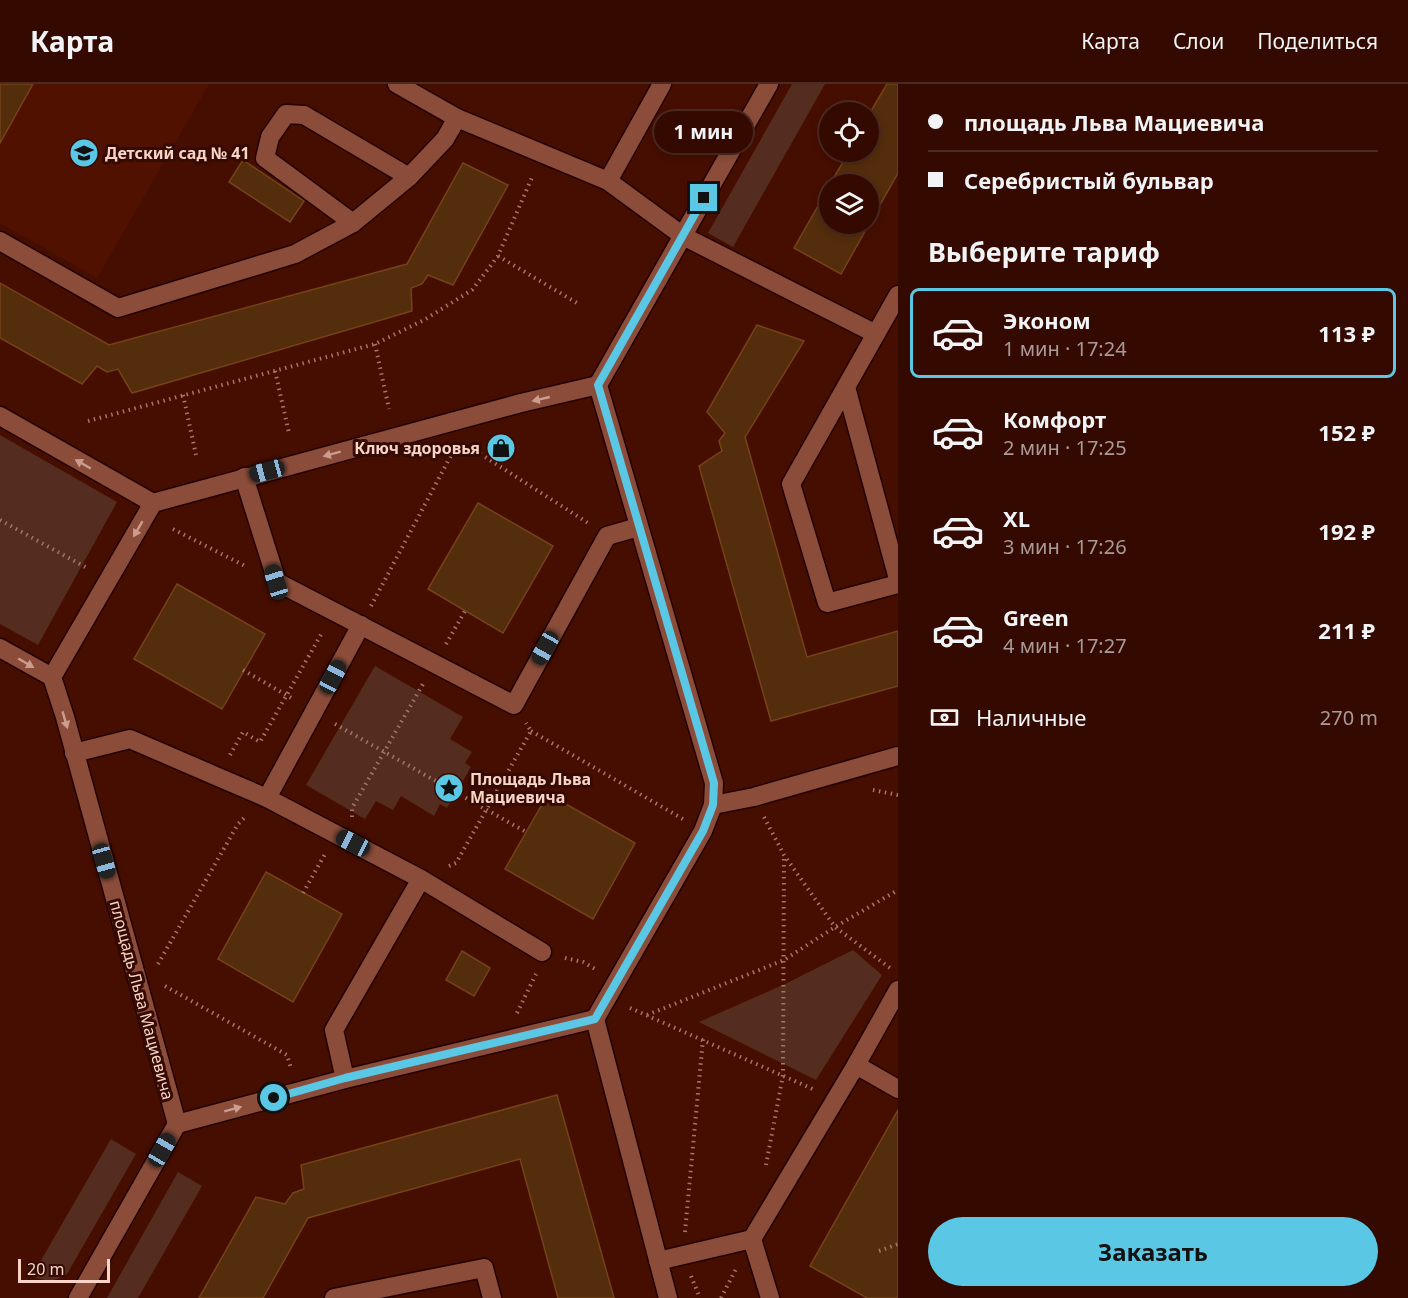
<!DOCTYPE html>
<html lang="ru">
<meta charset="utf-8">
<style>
:root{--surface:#340a00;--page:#3c130a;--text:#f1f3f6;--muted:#a99a99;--line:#4e2b22;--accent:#5ac8e5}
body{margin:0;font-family:"Noto Sans",sans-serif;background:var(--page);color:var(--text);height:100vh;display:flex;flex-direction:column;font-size:22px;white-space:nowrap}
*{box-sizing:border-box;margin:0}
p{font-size:20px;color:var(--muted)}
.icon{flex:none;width:33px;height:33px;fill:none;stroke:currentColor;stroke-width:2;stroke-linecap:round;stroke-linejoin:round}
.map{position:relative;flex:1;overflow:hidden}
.side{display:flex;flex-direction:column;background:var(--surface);width:510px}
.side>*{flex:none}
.guide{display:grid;align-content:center;height:132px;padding:0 30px;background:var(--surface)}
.tools{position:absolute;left:819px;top:18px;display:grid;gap:12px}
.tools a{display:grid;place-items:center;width:60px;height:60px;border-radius:50%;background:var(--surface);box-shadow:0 3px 9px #0003,0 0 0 2px var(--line);font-size:30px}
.scale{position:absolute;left:18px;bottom:15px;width:92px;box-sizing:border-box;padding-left:6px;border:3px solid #f8d3c7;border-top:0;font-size:16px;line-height:21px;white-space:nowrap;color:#f8d3c7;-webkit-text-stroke:4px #350a00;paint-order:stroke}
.end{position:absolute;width:27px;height:27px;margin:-14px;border:8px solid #5ac8e5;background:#111;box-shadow:0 0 0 3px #111}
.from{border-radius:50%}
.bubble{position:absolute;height:42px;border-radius:21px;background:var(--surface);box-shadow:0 3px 9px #0003,0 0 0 2px var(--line);font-size:20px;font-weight:700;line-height:42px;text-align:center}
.car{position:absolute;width:18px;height:36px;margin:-18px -9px;border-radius:8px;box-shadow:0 0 4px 2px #0007;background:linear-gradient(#222 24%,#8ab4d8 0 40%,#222 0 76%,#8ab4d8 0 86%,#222 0)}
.guide b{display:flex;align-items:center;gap:21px;height:57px;font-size:22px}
.guide b+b{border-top:2px solid var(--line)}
.guide i{width:15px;height:15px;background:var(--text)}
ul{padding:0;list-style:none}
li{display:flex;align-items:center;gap:18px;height:90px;margin:0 12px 9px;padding:0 18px;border:3px solid transparent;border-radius:9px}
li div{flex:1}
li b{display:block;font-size:22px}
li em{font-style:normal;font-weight:700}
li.on{border-color:var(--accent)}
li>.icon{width:54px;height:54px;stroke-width:1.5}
h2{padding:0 30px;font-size:27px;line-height:72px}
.pay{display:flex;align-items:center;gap:15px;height:66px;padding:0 30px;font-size:22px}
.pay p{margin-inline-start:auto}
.primary-button{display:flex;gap:12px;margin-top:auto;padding:12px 30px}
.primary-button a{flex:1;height:69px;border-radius:36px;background:var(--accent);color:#111;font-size:24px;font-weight:700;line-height:69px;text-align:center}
header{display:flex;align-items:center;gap:36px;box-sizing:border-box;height:84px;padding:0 30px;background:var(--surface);border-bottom:2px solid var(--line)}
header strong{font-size:28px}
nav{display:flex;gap:33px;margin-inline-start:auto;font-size:21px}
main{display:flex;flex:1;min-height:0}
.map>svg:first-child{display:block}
.built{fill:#511100}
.green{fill:#542c20}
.building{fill:#532d0c;stroke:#754317;stroke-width:1.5}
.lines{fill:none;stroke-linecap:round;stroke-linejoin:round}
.minor-casing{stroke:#240000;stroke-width:21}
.path{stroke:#a47669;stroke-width:4;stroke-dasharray:1.5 4.5;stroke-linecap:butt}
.minor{stroke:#8b4d3a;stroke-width:18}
.oneway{fill:#cc9d8f}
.route{stroke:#5ac8e5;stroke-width:8}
.labels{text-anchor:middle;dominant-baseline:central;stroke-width:6;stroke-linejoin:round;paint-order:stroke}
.poi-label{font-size:16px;font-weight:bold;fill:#f8d3c7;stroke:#350a00;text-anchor:start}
.street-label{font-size:16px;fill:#f8d3c7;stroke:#350a00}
</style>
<header>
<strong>Карта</strong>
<nav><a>Карта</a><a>Слои</a><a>Поделиться</a></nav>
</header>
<main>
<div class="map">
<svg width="898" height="1214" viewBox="0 0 898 1214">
<rect width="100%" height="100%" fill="#460e00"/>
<path class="built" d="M0 0H209L97 194 0 139Z"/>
<g class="green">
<path d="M792 0H825L733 163 708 149Z"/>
<path d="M0 351 117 418 38 561 0 540Z"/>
<path d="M375 582 463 633 450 655 472 668 465 679 471 683 447 724 440 720 434 732 401 712 393 726 376 717 365 735 306 701Z"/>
<path d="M853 866 882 891 816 996 699 938 785 900Z"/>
<path d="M111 1055 136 1070 67 1190C54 1198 46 1198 32 1192Z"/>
<path d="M178 1088 202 1102 138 1214H107Z"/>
</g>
<g class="building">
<path d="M0 0H33L0 59Z"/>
<path d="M887 0H898V89L841 190 794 164 830 101V140H868V100H830L849 68H868V32Z"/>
<path d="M243 76 304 117 290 138 229 98Z"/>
<path d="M463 79 508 101 453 201 428 191 422 200 411 204 412 227 132 309 118 285 107 288 97 282 82 300 0 254V199L109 261 407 180Z"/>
<path d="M757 241 804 257 745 353 807 573 898 547V602L771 637 699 382 722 367 719 357 725 349 707 328Z"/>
<path d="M478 419 553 462 503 549 428 505Z"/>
<path d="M177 500 265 550 222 625 134 575Z"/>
<path d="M548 710 635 759 593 835 505 785Z"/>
<path d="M266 788 342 830 293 918 218 875Z"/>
<path d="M462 867 490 884 474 912 446 896Z"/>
<path d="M557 1011 614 1214H558L520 1075 308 1134 263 1214H199L256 1113 285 1120 293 1109 304 1105 301 1081Z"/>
<path d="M898 1026V1214H867L810 1182Z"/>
</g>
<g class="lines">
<g class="minor-casing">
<g id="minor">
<path d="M397 0 457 34 608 97 683 152 876 250"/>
<path d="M608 97 662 0"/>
<path d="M353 139 265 74 270 53 286 30 304 31 409 93"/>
<path d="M0 157 118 224 295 170 353 139 409 93 445 55 457 34"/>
<path d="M898 211 791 400 827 519 898 500"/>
<path d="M598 301 769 0"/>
<path d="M846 303 898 495"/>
<path d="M0 332 153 419"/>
<path d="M244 393 277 498 514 621 607 452 638 443"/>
<path d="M0 564 52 593"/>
<path d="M74 669 130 655 218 693 267 714 421 795 542 868"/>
<path d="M267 714 361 541"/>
<path d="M713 721 754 713 898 672"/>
<path d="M595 935 668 1214"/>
<path d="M856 981 898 1005"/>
<path d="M345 995 334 946 421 795"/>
<path d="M177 1040 65 633 52 593 153 419 521 319 598 301"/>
<path d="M177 1040 345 995 595 935 703 747 713 721 714 699 598 301"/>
<path d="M658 1177 752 1155"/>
<path d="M78 1214 177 1040"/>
<path d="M334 1214 484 1184 492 1214"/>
<path d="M770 1214 752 1155 856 981 898 906"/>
</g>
</g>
<g class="path">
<path d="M498 172 577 219"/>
<path d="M375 260 389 325"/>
<path d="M275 287 289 349"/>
<path d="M183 311 196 371"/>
<path d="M88 337 375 260 424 236 472 206 498 172 533 91"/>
<path d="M465 360 588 439"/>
<path d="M0 436 87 484"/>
<path d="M173 445 247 483"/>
<path d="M371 522 456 362"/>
<path d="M446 560 465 527"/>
<path d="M243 586 295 616"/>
<path d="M335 640 526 748"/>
<path d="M531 647 683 735"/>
<path d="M230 671 243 648 260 658 323 547"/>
<path d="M873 706 898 711"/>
<path d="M352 733V724L423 600"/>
<path d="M764 733 784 771 835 843 890 884"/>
<path d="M449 782 456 779 531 647 526 639"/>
<path d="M303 809 325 770"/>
<path d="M565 874 583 878 597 886"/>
<path d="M158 880 238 740 246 732"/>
<path d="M165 902 287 971 291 984"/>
<path d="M630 924 815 1006"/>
<path d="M517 929 536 890"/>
<path d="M647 931 784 876 835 843 898 806"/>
<path d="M766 1081 783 991 784 771"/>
<path d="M685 1148 703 955"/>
<path d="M879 1167 898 1160"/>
<path d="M691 1192 700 1214"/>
<path d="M721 1214 736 1185"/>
</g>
<use href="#minor" class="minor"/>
</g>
<defs><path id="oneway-solid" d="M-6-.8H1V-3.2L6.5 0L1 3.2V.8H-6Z" transform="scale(1.5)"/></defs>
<g class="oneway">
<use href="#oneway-solid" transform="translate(541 315) rotate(167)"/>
<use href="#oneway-solid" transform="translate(332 370) rotate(165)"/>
<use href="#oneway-solid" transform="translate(83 380) rotate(-150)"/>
<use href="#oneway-solid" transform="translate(138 445) rotate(120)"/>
<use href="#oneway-solid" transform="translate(26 579) rotate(30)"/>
<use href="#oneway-solid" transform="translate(65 636) rotate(74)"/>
<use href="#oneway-solid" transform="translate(233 1025) rotate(-15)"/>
</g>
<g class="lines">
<path class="route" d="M274 1014 345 994 595 935 703 747 713 721 714 699 598 301 704 114"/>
</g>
<defs>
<g id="school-disc" transform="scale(1.5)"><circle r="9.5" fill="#5ac8e5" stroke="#350a00"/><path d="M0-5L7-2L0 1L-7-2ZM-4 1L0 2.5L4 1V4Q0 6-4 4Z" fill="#111"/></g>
<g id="shop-disc" transform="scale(1.5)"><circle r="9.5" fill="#5ac8e5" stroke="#350a00"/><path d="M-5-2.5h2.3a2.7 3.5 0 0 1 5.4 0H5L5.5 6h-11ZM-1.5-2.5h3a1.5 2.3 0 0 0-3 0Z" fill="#111"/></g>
<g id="sight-disc" transform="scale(1.5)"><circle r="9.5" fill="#5ac8e5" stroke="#350a00"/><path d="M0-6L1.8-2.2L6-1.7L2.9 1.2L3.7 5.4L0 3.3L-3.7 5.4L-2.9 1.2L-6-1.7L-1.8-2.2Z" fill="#111"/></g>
</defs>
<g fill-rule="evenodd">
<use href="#school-disc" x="84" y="69"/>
<use href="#shop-disc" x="501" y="364"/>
<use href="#sight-disc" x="449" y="704"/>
</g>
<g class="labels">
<g class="poi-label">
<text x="105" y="69">Детский сад № 41</text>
<text x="480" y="364" text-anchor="end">Ключ здоровья</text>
<text x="470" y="695">Площадь Льва<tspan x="470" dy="18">Мациевича</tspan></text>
</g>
<g class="street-label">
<text transform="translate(142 916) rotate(75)">площадь Льва Мациевича</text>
</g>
</g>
</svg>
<div class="tools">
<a><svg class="icon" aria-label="locate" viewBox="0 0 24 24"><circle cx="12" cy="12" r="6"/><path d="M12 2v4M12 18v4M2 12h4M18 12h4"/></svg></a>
<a><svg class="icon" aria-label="layers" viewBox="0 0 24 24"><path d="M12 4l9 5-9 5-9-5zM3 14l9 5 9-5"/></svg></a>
</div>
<div class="scale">20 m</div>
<i class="end from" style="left:274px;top:1014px"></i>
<i class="end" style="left:704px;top:114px"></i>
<div class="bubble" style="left:654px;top:27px;width:99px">1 мин</div>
<i class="car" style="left:267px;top:387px;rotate:255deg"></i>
<i class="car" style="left:276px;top:498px;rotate:343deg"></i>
<i class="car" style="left:545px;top:564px;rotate:209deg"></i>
<i class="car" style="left:333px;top:593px;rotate:28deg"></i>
<i class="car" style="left:353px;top:759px;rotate:297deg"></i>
<i class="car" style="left:104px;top:777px;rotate:164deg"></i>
<i class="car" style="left:162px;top:1066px;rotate:30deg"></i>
</div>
<section class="side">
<div class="guide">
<b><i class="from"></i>площадь Льва Мациевича</b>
<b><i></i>Серебристый бульвар</b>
</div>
<h2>Выберите тариф</h2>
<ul>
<li class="on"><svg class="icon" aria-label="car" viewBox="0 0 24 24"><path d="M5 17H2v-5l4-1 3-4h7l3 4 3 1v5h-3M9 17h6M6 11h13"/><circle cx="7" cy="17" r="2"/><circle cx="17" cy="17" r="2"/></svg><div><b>Эконом</b><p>1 мин · 17:24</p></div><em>113 ₽</em></li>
<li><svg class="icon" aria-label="car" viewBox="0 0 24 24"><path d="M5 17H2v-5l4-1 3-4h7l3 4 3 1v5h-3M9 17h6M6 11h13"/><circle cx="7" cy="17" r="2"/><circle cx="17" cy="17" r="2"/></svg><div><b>Комфорт</b><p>2 мин · 17:25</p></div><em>152 ₽</em></li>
<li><svg class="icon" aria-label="car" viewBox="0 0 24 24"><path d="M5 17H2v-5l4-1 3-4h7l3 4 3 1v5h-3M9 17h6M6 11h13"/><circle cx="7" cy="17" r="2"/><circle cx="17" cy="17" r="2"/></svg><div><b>XL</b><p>3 мин · 17:26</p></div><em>192 ₽</em></li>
<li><svg class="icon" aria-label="car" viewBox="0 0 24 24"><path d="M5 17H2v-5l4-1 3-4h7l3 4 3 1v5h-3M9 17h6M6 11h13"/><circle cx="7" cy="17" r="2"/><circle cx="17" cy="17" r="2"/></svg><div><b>Green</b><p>4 мин · 17:27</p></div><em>211 ₽</em></li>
</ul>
<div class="pay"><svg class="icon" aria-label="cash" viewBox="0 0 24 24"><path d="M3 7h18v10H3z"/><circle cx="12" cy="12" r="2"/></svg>Наличные<p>270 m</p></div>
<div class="primary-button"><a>Заказать</a></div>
</section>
</main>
